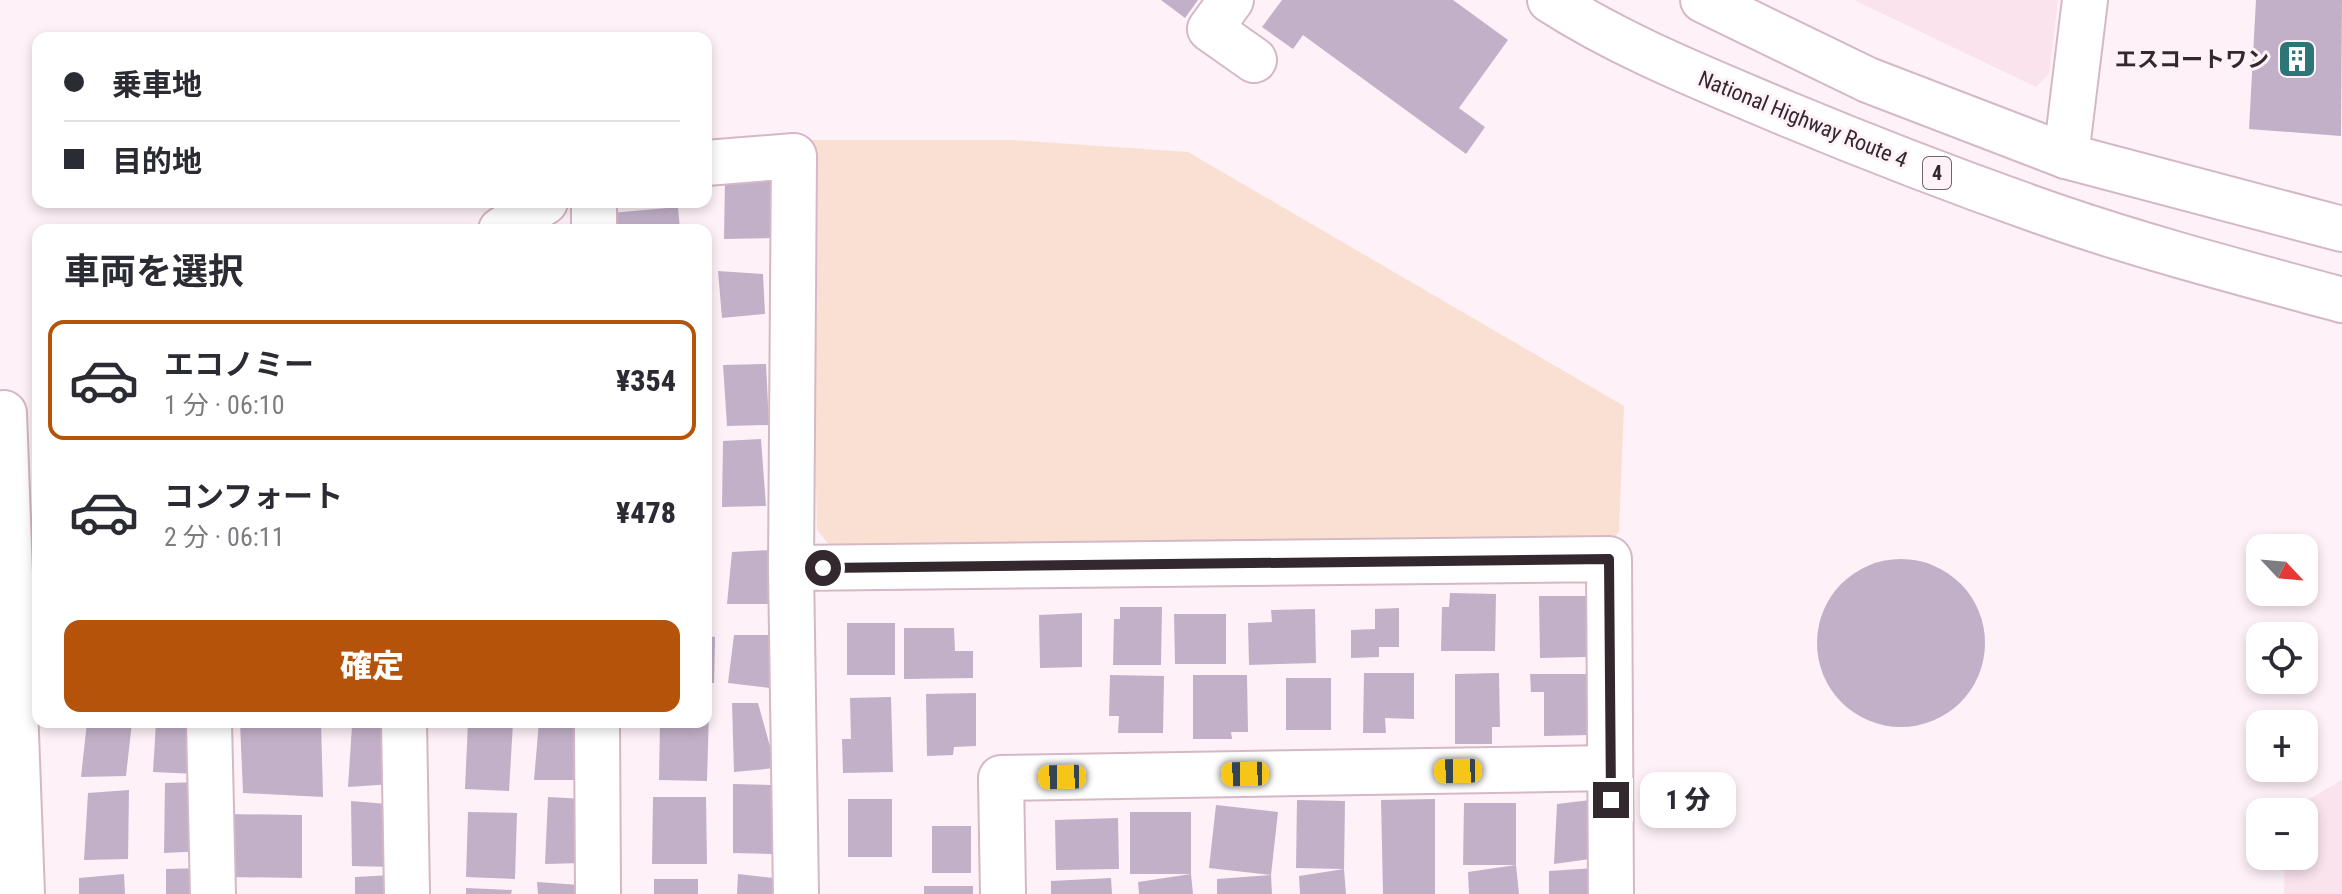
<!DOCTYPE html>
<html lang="ja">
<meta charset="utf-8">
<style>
:root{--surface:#fff;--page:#f7f7f7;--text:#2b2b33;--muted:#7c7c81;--line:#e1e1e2;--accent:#b45309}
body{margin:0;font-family:"Roboto Condensed","Noto Sans JP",sans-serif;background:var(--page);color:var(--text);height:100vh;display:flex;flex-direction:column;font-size:30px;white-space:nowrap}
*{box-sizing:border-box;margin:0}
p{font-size:26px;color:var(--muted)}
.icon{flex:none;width:44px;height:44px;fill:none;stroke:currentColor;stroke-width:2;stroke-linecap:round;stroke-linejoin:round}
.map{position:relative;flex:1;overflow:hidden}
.drawer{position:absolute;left:32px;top:224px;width:680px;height:504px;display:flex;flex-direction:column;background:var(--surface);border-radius:16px;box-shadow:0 4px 12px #0003}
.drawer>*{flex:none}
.guide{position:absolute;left:32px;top:32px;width:680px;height:176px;border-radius:16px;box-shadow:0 4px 12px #0003;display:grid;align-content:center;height:176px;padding:0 32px;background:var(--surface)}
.needle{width:52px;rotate:116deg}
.tools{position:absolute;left:2246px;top:534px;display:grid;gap:16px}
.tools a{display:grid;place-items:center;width:72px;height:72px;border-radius:16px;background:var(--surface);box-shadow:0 4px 12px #0003;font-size:40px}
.end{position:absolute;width:36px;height:36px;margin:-18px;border:10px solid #33282d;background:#fff;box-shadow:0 0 0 4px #fff}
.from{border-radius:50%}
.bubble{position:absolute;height:56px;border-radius:16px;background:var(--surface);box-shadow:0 4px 12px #0003;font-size:26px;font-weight:800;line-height:56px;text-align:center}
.car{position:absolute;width:24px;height:48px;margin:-24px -12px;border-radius:10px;box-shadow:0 0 6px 2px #0007;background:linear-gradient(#f5c518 24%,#345 0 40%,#f5c518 0 76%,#345 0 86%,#f5c518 0)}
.guide b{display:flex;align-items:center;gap:28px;height:76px;font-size:30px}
.guide b+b{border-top:2px solid var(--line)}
.guide i{width:20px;height:20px;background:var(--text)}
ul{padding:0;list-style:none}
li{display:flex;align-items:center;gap:24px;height:120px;margin:0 16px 12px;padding:0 16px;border:4px solid transparent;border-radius:16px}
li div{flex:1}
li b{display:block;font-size:30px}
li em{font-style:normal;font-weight:800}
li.selected{border-color:var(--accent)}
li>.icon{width:72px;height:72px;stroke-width:1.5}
h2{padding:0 32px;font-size:36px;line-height:96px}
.cta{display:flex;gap:16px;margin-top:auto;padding:16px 32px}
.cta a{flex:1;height:92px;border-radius:16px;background:var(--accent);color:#fff;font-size:32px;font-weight:800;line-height:92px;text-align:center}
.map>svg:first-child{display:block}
.built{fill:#fae3ed}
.green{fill:#fae0d3}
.building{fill:#c2b0c8}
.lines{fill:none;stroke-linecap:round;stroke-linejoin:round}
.minor-casing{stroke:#d5b8c5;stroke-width:48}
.highway-casing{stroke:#d5b8c5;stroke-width:48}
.minor{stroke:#fff;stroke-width:44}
.highway{stroke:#fff;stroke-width:44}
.route{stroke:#33282d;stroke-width:10}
.labels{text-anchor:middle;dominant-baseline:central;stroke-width:6;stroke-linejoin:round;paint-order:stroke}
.shield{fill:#fef1f7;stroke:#70646a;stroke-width:2}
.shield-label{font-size:20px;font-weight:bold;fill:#33282d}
.poi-label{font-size:22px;font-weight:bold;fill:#33282d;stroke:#fef1f7;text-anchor:end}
.street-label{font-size:22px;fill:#33282d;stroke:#fef1f7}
</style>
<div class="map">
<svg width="2342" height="894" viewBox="0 0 2342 894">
<rect width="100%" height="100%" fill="#fef1f7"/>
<g class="built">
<path d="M1854 0H2058L2049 74 2036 87Z"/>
<path d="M2342 780V894H2284L2285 856H2304V812H2287Z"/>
</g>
<path class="green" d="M809 140H1011L1188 152 1624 406 1619 531 1610 546 836 553 817 530Z"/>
<g class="building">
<path d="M1161 0H1198L1185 18Z"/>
<path d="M1282 0H1453L1508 40 1459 108 1485 127 1466 154 1303 35 1293 49 1262 27Z"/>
<path d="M2256 0H2342L2341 136 2249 129Z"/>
<path d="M725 180 775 181 773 238 724 239Z"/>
<path d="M678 207 680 230H612L611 213Z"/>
<path d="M718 271 763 274 765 314 722 318Z"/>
<path d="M766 364 769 425 727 426 723 365Z"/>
<path d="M761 439 766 506 722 507 723 441Z"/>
<path d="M706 534H710L712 591H706Z"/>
<path d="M771 550V604H727L732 552Z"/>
<circle cx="1901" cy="643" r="84"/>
<path d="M1450 593 1496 594 1495 651H1441L1442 607H1449Z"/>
<path d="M1539 596H1586V657L1540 658Z"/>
<path d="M1120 607H1162L1161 665H1113L1114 619H1120Z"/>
<path d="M1399 608V647H1379V657L1351 658V630L1375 629V609Z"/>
<path d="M1315 609 1316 663 1249 665 1248 623 1272 622 1271 610Z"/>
<path d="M1082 613V667L1040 668 1039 615Z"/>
<path d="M1174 614H1226V664H1175Z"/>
<rect x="847" y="623" width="48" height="52"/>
<path d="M904 628H954L955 651H973V678L904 679Z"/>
<path d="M734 635H770V688L728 683Z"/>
<path d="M706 636 715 637 714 683H706Z"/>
<path d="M1364 673H1414V719L1385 718 1386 733H1363Z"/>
<path d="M1499 673 1500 727H1492V744H1455V674Z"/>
<path d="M1530 674H1589L1590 735 1544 736V692H1531Z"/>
<path d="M1110 675 1164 676 1163 733H1118L1119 716H1109Z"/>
<path d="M1193 675H1247L1248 732H1231L1232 739H1193Z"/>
<rect x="1286" y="678" width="45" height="52"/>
<path d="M976 693V746L954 747 953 755 927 756 926 694Z"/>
<path d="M891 697 893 772 843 773 842 739H851L850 698Z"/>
<path d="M732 703H758L776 768 734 772Z"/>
<path d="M706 710H709L707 781 659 780 660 722H706Z"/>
<path d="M87 722H132L126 776 81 777Z"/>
<path d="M156 722H196L197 774 153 772Z"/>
<path d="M240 722H321L323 797 243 793Z"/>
<path d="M468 722 513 723 509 791 465 789Z"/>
<path d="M539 722H581L578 780H534Z"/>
<path d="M352 726 395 728 392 784 348 787Z"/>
<path d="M202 782 205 851 164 853 165 783Z"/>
<path d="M733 784 774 785 772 854 733 853Z"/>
<path d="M129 790 128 859 84 860 88 793Z"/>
<path d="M548 797 585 799 582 863 545 864Z"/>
<path d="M653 797H706L707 864H652Z"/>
<rect x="848" y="799" width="44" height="58"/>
<path d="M1435 799V894H1383L1381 800Z"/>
<path d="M1599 799 1597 858 1554 864 1557 804Z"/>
<path d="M1297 800 1345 801 1344 869 1346 894H1300L1299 876 1344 869 1296 868Z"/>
<path d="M351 801 399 805 394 867 352 866Z"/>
<path d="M1464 803H1516V865H1463Z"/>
<path d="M1216 805 1278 812 1271 875 1209 868Z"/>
<path d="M468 812 517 813 515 879 466 877Z"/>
<rect x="1130" y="812" width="61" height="62"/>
<path d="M227 814 302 815V878L227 877Z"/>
<path d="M1118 818 1119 869 1056 870 1055 820Z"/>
<rect x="932" y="826" width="39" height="47"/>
<path d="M1516 865 1519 894H1469L1468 872Z"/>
<path d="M202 868V894H166V869Z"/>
<path d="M1595 868V894H1549V871Z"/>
<path d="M124 874 125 894H79V878Z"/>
<path d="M738 874 774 878V894H737Z"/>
<path d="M1191 874 1193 894H1139L1138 882Z"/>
<path d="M392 875 395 894H355V877Z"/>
<path d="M1271 875 1272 894H1217V879Z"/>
<path d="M1111 878 1112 894H1051V881Z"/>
<rect x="654" y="879" width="44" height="15"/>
<path d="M537 882 580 885 579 894H538Z"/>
<rect x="924" y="886" width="49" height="8"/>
<path d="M466 888 512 890 511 894H466Z"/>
</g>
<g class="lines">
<g class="minor-casing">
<g id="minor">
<path d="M1231 0 1210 29 1254 60"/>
<path d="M2066 156 2085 0"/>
<path d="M706 163 794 156 791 568 796 894"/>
<path d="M594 202V230"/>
<path d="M501 230 545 202"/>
<path d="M0 414 4 413 22 894"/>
<path d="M791 568 1609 559 1611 894"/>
<path d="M209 722 213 894"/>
<path d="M404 722 407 894"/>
<path d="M597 722 598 894"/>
<path d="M1003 894 1001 778 1610 768"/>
</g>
</g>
<g class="highway-casing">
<g id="highway">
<path d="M1550 0C1623 47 1705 79 1785 113 1874 150 1965 185 2057 217 2150 249 2247 274 2342 300"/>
<path d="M1703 0 1868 80 2066 156 2342 229"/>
</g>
</g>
<use href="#minor" class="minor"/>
<use href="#highway" class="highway"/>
</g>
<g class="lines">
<path class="route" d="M823 568 1609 559 1611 800"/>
</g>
<defs>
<g id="building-square" transform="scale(2)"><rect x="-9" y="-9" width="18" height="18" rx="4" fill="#2c7678" stroke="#fef1f7"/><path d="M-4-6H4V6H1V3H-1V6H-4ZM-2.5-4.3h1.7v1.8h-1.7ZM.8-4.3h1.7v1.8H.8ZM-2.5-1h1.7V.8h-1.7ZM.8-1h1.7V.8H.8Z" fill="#fff"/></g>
</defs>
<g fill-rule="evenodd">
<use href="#building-square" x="2297" y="59"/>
</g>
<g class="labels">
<rect class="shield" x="1923" y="157" width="28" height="32" rx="6"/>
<g class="shield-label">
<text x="1937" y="173">4</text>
</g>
<g class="poi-label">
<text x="2269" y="59">エスコートワン</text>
</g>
<g class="street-label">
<text transform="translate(1803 119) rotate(22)">National Highway Route 4</text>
</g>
</g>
</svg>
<div class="tools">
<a><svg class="needle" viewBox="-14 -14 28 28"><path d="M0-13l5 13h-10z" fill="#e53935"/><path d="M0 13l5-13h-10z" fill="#7c7c81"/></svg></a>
<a><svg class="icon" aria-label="locate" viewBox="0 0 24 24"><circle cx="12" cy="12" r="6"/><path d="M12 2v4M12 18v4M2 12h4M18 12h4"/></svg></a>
<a>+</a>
<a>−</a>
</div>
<i class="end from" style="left:823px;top:568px"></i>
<i class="end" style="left:1611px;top:800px"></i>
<div class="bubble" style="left:1640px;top:772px;width:96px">1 分</div>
<i class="car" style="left:1458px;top:771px;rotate:269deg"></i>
<i class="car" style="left:1245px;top:774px;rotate:269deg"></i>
<i class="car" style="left:1062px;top:777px;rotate:269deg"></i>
<div class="guide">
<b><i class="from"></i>乗車地</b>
<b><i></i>目的地</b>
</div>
<section class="drawer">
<h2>車両を選択</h2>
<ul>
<li class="selected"><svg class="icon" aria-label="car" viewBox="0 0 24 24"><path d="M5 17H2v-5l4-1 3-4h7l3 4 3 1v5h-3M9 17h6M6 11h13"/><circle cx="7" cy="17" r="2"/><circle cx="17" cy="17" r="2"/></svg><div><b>エコノミー</b><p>1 分 · 06:10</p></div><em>¥354</em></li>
<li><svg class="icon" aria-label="car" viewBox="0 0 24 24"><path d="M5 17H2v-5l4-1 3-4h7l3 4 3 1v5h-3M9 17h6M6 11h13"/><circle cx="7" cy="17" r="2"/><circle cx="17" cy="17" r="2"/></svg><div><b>コンフォート</b><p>2 分 · 06:11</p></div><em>¥478</em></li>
</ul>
<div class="cta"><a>確定</a></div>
</section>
</div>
